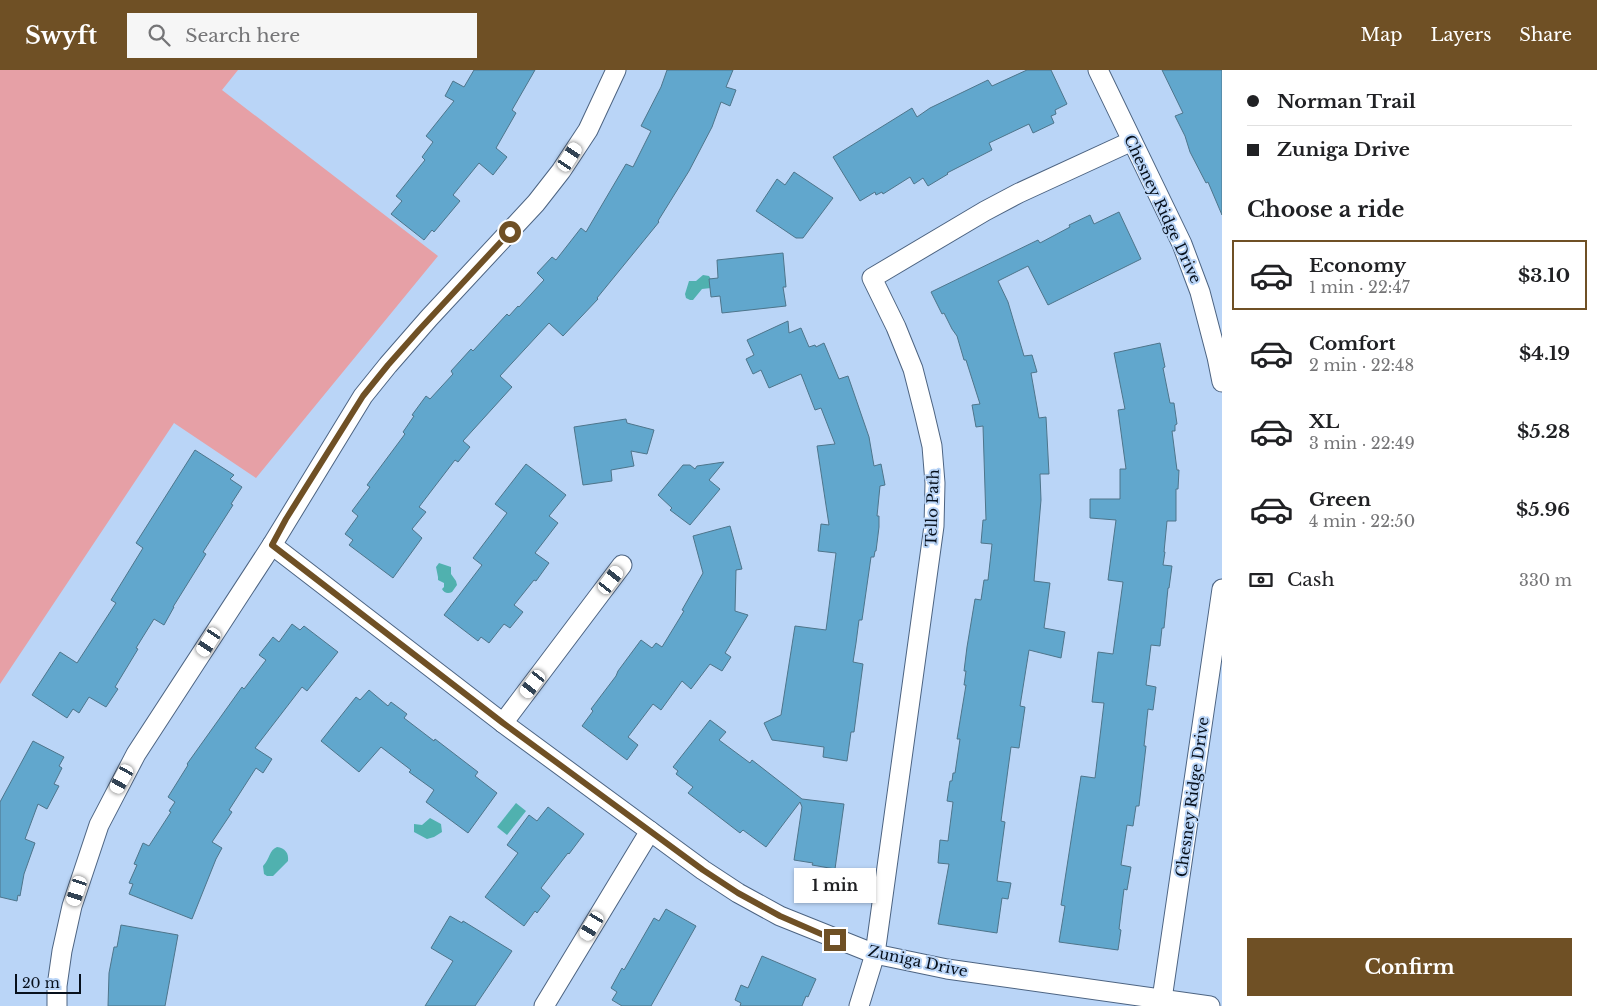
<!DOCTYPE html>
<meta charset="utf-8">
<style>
:root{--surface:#fff;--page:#f6f6f6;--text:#202124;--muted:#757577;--line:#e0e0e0;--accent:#6f5025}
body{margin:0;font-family:"Libre Baskerville",serif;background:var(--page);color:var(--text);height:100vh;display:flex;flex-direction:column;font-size:19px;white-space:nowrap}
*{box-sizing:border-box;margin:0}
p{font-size:16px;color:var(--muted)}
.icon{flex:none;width:28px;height:28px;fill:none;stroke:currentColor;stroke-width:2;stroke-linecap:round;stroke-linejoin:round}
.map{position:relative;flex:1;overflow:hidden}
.drawer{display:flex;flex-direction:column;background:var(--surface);width:375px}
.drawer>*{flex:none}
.top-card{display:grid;align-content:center;height:110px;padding:0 25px;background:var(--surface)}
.scale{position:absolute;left:15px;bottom:12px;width:66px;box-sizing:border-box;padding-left:5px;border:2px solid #07101c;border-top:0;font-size:14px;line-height:18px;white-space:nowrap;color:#07101c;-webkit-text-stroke:4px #bad5f7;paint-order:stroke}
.end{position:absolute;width:22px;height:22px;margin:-11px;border:6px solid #6f5025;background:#fff;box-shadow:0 0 0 2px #fff}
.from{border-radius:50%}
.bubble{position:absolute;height:35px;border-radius:0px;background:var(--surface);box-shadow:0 1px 4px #0004;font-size:16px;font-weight:700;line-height:35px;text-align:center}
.car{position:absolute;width:15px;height:30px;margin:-15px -8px;border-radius:6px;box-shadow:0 0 4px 1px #0007;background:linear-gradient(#fff 24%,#345 0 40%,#fff 0 76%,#345 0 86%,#fff 0)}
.top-card b{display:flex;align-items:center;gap:18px;height:48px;font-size:19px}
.top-card b+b{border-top:1px solid var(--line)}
.top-card i{width:12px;height:12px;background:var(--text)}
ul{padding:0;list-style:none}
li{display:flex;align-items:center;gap:15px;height:70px;margin:0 10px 8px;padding:0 15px;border:2px solid transparent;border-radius:0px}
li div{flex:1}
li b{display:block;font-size:19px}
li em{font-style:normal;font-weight:700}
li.on{border-color:var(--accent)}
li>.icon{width:45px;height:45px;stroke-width:1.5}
h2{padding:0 25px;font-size:22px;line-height:60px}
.pay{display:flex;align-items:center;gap:12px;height:55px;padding:0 25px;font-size:19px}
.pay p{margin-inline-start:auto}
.button{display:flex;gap:10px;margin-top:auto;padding:10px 25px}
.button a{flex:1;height:58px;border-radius:0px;background:var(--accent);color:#fff;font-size:20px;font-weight:700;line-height:58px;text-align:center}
header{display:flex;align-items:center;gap:30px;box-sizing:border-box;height:70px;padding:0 25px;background:var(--accent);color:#fff}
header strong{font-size:24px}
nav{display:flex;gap:28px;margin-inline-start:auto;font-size:18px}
.search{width:350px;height:45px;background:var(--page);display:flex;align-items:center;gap:12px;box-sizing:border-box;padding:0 18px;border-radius:0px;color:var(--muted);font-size:19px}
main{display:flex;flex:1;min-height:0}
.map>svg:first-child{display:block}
.green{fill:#e6a0a6}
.water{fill:#50b1af}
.building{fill:#61a7cd;stroke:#4e758b}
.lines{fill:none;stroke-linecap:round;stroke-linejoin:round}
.minor-casing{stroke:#4d6482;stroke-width:21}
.minor{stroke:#fff;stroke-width:19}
.route{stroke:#6f5025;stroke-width:6}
.labels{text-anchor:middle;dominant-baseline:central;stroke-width:4;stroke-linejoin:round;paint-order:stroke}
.street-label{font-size:15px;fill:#07101c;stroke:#bad5f7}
</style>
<header>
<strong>Swyft</strong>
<div class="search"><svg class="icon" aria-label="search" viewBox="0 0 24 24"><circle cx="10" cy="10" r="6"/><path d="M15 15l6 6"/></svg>Search here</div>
<nav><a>Map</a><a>Layers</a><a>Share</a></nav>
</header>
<main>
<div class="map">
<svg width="1222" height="936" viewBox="0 0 1222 936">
<rect width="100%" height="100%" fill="#bad5f7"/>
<path class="green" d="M0 0H238L222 20 438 186 256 408 174 353 0 614Z"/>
<g class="water">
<path d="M703 205 709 206 712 211 711 218 702 219 693 230H690L686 228 685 224 689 211H696Z"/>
<path d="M439 493 451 497V504L456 511 457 515 452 522C448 524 444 523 442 519L444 517V513L438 510V507L436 497Z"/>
<path d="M516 733 526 741 507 765 497 757Z"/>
<path d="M430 748 441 754 442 762 434 767 427 769 414 762V754L422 755Z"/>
<path d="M277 777C285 778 289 783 288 791L273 806H267L264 804 263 796C270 789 269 780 277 777Z"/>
</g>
<g class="building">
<path d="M474 0H535L512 40 516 43 496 78 507 87 493 105 479 93 453 125 460 131 434 162 432 160 424 170 391 144 402 131 396 126 425 90 422 87 433 72 426 66 454 31 445 26 453 11 464 17Z"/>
<path d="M667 0H733L726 17 736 20 730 36 721 32 712 57 689 101 658 151 659 152 597 228 598 229 563 266 549 253 500 306 512 317 463 371 470 377 458 392 455 390 419 437 426 442 412 459 422 468 393 508 349 475 353 470 345 464 358 446 352 441 370 417 367 415 405 364 403 362 414 346 412 345 426 326 430 329 453 304 451 301 471 279 473 281 507 244 509 246 518 236 519 237 544 210 537 203 552 187 556 190 581 158 586 162 626 94 633 97 651 61 641 56 661 17Z"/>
<path d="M1027 0H1051L1067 34 1055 40 1056 44 1051 46 1054 53 1033 63 1029 54 989 73 992 80 947 103 948 104 928 116 923 108 914 114 910 107 883 124 882 122 876 125 875 122 860 131 833 87 912 38 917 47 930 38 988 10 992 16Z"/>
<path d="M1162 0H1222V145L1208 112 1206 113 1190 82 1185 66 1175 46 1183 43Z"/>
<path d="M794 102 833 128 803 168H796L756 141 777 109 785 115Z"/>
<path d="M1119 142 1141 189 1048 235 1028 196 998 211 1008 232 1024 286 1032 285 1037 302 1031 303 1039 348 1046 347 1049 404H1040L1041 430 1034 511 1050 513 1044 558 1065 562 1061 588 1029 580 1020 636 1025 637 1019 678 1011 677 1001 751 1005 752 997 811 1011 813 1008 829 1002 828 997 863 938 854 949 794 938 793 940 770 948 771 953 732 947 731 950 711H952L953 703H955L960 669H957L966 615H964L966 601H964L967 577 975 529 981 530 984 510H988L992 474 981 473 983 450H986L983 356 976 357 972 335 980 334 966 290H964L957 266 952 259 944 243 942 244 931 222 1038 170 1040 173 1070 157 1069 155 1090 145 1094 154Z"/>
<path d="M783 183 786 217H783L786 236 722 243 720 226 711 227 709 209 718 208 717 190Z"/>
<path d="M788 251 789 263 801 258 809 277 815 275 816 277 824 273 839 309 848 306 869 367 874 396 881 394 885 415 880 416 877 446H879V457L876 481H875L874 487H871L862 550H859L856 573 853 592 863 594 854 662H851L847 691 823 687 824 677 772 670 764 653 781 645 795 556 826 560 836 483 818 481 821 454 829 455 817 376 835 374 821 338 815 340 801 304 769 318 761 300 753 304 746 289 754 285 747 270Z"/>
<path d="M1160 273 1165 297 1163 298 1170 333H1174L1177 354 1175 355V361H1172L1177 400H1179L1178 419H1176V451H1167L1164 482H1165L1163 495 1172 496 1169 518H1168L1164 558H1162L1160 576 1151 575 1146 615 1156 617 1153 640 1148 639 1144 676H1146L1139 736H1136L1133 756 1127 755 1121 795 1131 797 1127 820 1124 819 1119 859 1121 860 1118 880 1059 872 1065 836 1061 835 1081 706 1095 708 1104 633 1092 632 1098 582 1113 584 1123 512 1108 510 1116 450 1090 448V429H1120V399H1126L1118 340 1125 339 1114 283Z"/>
<path d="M626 349 627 353 654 360 647 384 631 381 634 396 611 400 612 411 583 415 574 357Z"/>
<path d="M195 380 234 405 230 409 242 417 231 434 233 435 203 482 206 484 173 537H174L164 555 154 549 136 578 138 579 115 617 118 619 106 637 89 627 79 643 73 639 67 648 32 625 60 582 77 593 116 533 111 530 143 478 136 473Z"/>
<path d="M724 392 709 410 720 419 690 455 670 440 672 438 658 425 683 395H690L695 399 697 396Z"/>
<path d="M526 394 566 425 549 446 558 453 535 483 549 493 536 511 534 510 514 535 523 542 510 558 504 554 489 573 481 567 478 571 444 545 482 495 473 488 507 443 495 434Z"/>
<path d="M730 456 742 499 736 500 735 541 748 545 725 583 731 587 722 601 710 594 691 619 682 611 661 640 653 634 628 667 638 675 627 690 582 656 593 641 591 639 616 606 618 601 641 570 652 578 656 573 662 577 684 541 682 540 703 503 693 466Z"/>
<path d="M292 554 300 560 304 556 338 582 307 621 302 617 255 678 272 689 263 703 256 698 229 740 232 742 212 772 222 778 216 789 192 849 129 824 133 814 129 813 137 795 134 794 143 773 149 776 171 742 169 741 175 732 168 727 188 695 187 694 242 617 244 619 266 590 259 585 273 567 279 572Z"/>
<path d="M369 620 388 636 391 632 407 644 404 648 434 671 435 669 478 702 475 706 497 723 468 763 426 732 434 720 409 702 411 700 381 677 359 702 321 671 356 627 360 630Z"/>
<path d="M710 650 726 662 719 670 750 693 752 690 802 729 844 734 835 799 812 795 813 793 794 790 802 737 800 732 766 777 743 760 740 763 688 723 693 717 676 704 678 701 673 697Z"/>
<path d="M33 671 64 687 59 696 62 698 54 714 59 716 47 739 38 734 25 769 35 773 24 804 20 826 18 825 17 831 0 827V732Z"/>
<path d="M548 737 584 764 569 784 568 783 541 818 550 826 537 843 535 841 524 856 485 827 518 783 507 775 529 745 537 751Z"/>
<path d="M666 839 696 856 651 936H622L612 930 617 922 611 918 622 898 624 900 654 848 659 851Z"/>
<path d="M450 846 462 853 463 851 512 881 475 936H425L453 891 431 878Z"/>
<path d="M121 855 178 865 165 936H108L109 903 114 877H117Z"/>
<path d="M762 886 816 909 808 927 806 926 802 936H740L741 933 735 930 741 915 748 918Z"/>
</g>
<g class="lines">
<g class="minor-casing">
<g id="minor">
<path d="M1098 0 1182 174 1200 222 1217 287 1222 312"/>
<path d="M272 475 503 653 703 800 738 823 780 846 875 884 947 899 1210 936"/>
<path d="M503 653 622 495"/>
<path d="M57 936V916L62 881 72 836 99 755 136 684 272 475 363 326 388 295 429 248 536 133 561 101 588 60 616 0"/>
<path d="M544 936 650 761"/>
<path d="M859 936 875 884 934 456 935 413 932 376 924 342 913 299 896 257 872 208 985 141 1019 123 1132 71"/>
<path d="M1161 936 1222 519"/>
</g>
</g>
<use href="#minor" class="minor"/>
</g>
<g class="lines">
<path class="route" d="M510 162 419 260 388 295 363 326 286 449 272 475 503 653 703 800 738 823 780 846 835 870"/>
</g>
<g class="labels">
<g class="street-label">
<text transform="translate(1163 139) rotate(65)">Chesney Ridge Drive</text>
<text transform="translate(932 438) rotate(-88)">Tello Path</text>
<text transform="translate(1192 727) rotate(-82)">Chesney Ridge Drive</text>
<text transform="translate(918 891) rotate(12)">Zuniga Drive</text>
</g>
</g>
</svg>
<div class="scale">20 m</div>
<i class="end from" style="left:510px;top:162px"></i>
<i class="end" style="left:835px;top:870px"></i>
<div class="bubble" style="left:794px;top:798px;width:82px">1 min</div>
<i class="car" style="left:570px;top:87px;rotate:33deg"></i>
<i class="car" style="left:611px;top:510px;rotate:37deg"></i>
<i class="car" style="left:209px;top:572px;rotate:213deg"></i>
<i class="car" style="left:533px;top:614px;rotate:217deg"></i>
<i class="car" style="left:122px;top:709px;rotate:209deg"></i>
<i class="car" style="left:77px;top:821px;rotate:198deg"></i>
<i class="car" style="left:592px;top:856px;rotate:211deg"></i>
</div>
<section class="drawer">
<div class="top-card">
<b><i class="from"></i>Norman Trail</b>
<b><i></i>Zuniga Drive</b>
</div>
<h2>Choose a ride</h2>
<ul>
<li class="on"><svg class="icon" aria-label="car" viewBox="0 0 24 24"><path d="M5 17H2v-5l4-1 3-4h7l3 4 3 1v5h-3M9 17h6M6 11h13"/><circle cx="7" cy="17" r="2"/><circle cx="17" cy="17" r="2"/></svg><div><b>Economy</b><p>1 min · 22:47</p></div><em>$3.10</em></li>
<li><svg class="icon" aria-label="car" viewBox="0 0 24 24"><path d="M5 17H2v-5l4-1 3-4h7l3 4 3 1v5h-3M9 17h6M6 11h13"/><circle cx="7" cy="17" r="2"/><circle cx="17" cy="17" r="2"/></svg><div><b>Comfort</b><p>2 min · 22:48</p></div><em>$4.19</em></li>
<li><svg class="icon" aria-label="car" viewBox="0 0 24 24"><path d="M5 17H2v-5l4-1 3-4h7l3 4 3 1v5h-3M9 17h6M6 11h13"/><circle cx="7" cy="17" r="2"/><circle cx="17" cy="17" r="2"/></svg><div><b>XL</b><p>3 min · 22:49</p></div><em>$5.28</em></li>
<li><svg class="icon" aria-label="car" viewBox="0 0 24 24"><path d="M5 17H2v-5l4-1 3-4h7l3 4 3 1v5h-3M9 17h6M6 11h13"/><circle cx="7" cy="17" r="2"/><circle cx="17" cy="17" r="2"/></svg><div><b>Green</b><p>4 min · 22:50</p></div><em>$5.96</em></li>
</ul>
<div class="pay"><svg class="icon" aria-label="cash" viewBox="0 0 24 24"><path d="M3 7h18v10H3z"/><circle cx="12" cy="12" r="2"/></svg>Cash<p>330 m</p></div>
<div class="button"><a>Confirm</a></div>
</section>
</main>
